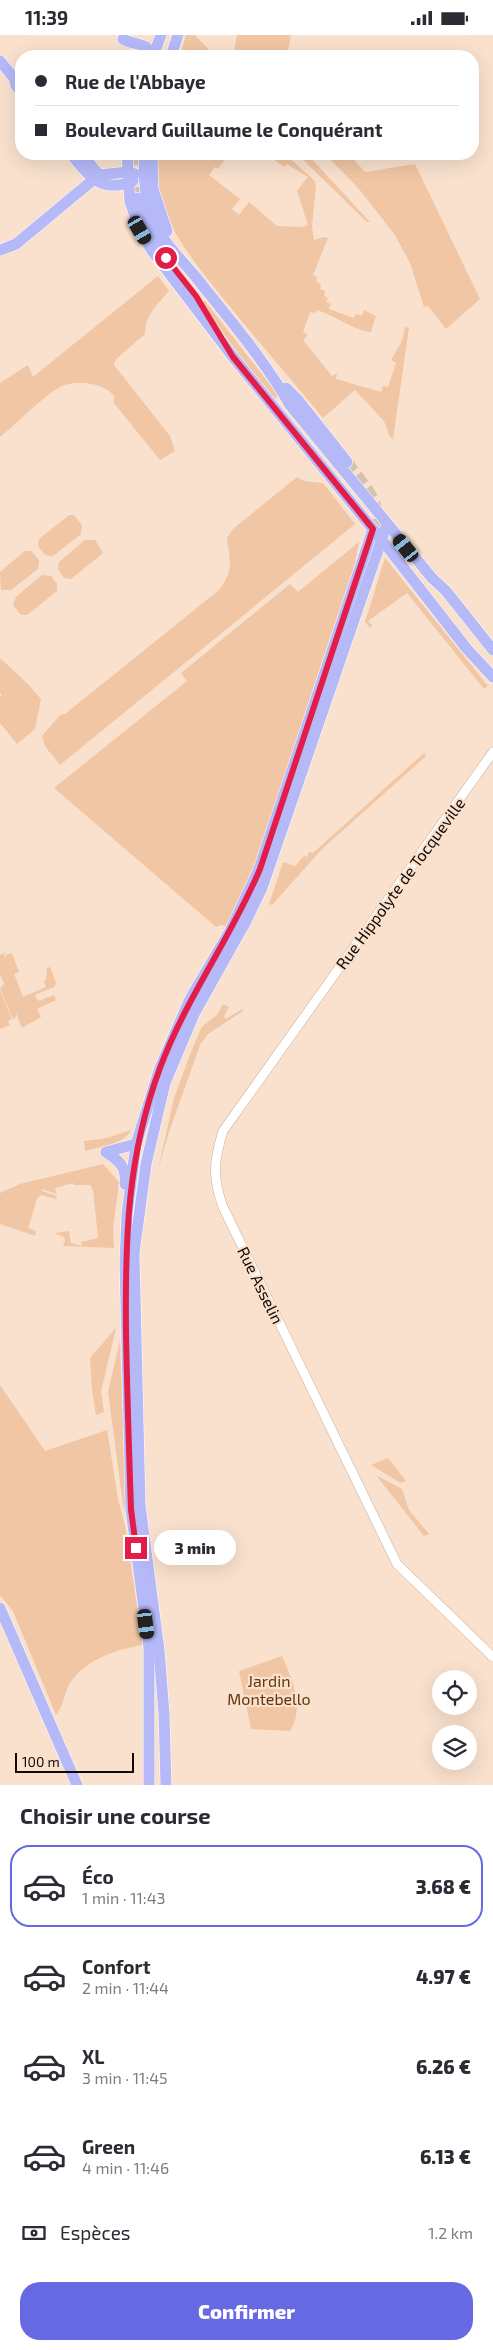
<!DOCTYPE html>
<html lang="fr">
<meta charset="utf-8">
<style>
:root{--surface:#fff;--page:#f7f7f7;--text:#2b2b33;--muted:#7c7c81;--line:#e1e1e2;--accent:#6769e2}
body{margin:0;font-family:"Exo 2",sans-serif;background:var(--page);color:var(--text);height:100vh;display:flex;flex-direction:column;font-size:19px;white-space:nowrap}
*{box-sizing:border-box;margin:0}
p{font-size:16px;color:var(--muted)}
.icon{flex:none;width:28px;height:28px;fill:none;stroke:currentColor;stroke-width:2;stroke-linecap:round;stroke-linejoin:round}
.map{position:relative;height:1750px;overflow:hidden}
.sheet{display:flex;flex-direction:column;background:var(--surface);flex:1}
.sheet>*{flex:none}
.banner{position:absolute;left:15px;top:15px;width:464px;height:110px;border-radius:20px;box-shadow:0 5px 20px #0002;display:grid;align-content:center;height:110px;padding:0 20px;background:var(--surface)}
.tools{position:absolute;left:432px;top:1635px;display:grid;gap:10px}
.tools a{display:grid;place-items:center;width:45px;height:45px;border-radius:50%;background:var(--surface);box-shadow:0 5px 20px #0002;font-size:25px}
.scale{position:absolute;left:15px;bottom:12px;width:119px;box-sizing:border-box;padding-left:5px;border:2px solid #120a05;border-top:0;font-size:14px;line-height:18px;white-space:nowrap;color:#120a05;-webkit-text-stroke:4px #f9e1ce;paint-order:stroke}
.end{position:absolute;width:22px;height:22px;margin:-11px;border:6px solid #e11d48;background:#fff;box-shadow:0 0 0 2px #fff}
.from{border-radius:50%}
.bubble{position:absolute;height:35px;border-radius:18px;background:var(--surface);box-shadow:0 5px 20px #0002;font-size:16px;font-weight:800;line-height:35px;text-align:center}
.car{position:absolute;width:15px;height:30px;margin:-15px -8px;border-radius:6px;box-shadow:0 0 4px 1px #0007;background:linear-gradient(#222 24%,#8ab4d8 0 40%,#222 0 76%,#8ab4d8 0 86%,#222 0)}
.banner b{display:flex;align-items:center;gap:18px;height:48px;font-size:19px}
.banner b+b{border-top:1px solid var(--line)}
.banner i{width:12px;height:12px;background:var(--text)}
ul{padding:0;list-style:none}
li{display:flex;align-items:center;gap:15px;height:82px;margin:0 10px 8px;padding:0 10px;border:2px solid transparent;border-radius:20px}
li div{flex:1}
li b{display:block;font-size:19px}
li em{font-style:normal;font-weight:800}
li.on{border-color:var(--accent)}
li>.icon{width:45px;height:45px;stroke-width:1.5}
h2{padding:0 20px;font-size:22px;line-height:60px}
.pay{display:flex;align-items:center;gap:12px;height:55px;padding:0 20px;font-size:19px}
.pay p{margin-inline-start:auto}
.primary-button{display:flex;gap:10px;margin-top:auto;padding:10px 20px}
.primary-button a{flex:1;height:58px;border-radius:20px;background:var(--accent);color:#fff;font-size:20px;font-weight:800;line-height:58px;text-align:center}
.status{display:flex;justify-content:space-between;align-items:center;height:35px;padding:0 25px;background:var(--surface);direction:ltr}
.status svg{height:14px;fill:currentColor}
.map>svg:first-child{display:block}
.green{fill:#f0c6a4}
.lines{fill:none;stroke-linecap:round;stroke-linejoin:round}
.major-tunnel{stroke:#d6c1b0;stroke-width:11;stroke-dasharray:11 5.5;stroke-linecap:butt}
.minor-casing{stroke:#c8b19e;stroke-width:10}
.major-casing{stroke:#fff;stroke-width:12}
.minor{stroke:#fff;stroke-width:9}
.major{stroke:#b5b9f8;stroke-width:11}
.route{stroke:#e11d48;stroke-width:6}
.labels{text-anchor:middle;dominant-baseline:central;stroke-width:4.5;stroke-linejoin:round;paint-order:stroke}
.street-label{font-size:16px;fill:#120a05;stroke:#f9e1ce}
.park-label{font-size:16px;fill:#63370a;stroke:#f9e1ce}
</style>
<div class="status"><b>11:39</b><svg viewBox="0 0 49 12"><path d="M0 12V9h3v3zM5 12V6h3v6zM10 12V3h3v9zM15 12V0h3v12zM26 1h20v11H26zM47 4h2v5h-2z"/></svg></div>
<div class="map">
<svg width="493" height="1750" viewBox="0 0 493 1750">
<rect width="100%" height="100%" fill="#f9e1ce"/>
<g class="green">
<path d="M186 0H195L215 21H180Z"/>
<path d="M237 0H291L287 21H233Z"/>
<path d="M157 119H229L218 134 215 132 209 140 240 164 232 174 239 180 249 167 277 191 303 192 308 190 297 156 308 142 287 129 284 132 266 119H285L315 146 316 151 312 192 314 205 324 202 328 203 313 240 317 242 316 246 321 249 320 254 325 256 324 261 328 263 326 267 331 269 329 274 354 283 356 279 362 281 364 275 376 281 371 297H369C349 293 336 281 317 275L316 278 310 277 303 297 308 300 303 305 332 341 337 338 336 344 381 357 383 351 388 352 396 328 391 325 402 306 405 292 409 293 393 404 390 402 384 386 355 355 323 383C294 348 264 313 235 278 208 244 176 209 162 168 157 152 157 135 157 119Z"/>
<path d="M297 119H307L370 187H367Z"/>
<path d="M325 119H349L365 137 415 129 480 264 446 294 428 271 424 272 410 228 395 200 359 154Z"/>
<path d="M158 241 169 256C157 270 145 280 145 299L116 324 114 330 170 401 175 416 160 425 113 367 115 362C104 347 76 344 60 352 41 363 17 388 0 402V348L28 330 33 342Z"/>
<path d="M205 266 278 360 275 364 231 310 203 267Z"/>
<path d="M297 442 304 446 323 448 355 489 60 730C52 717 46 718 42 701L60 680 65 679 219 555C234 536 230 526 227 503L233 494Z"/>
<path d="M69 480H74L82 490 81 499 53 521 45 520 38 511 39 504Z"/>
<path d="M85 505H95L103 518 71 544 64 543 58 534 59 527Z"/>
<path d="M359 507 354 533 317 642 298 709 246 857 226 891 221 890 216 892 54 753 187 646 181 638 290 549 298 557Z"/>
<path d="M25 516H31L39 525 38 534 11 555H1L0 537Z"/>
<path d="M385 523 488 651 484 654 407 558 368 586 372 591 370 593 365 587Z"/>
<path d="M42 540 51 541 57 549V556L27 580H21L13 570 16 562Z"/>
<path d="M0 623 28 649 41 664 35 694 17 709 0 688V662L2 660 0 658Z"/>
<path d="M424 718 426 720 425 722 322 814 272 870 269 869 283 827 295 831 304 821 307 822 309 817 313 818Z"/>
<path d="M6 917 4 919 6 924V920L12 918 19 937 14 939 23 962 46 952 44 946 46 945 47 933 50 932 56 948 54 952 35 960 38 966 54 960 56 965 37 974 41 982 22 993 16 978V982L13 984 0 953 4 949 0 939V920Z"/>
<path d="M0 955 12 984 8 986 10 990 0 994Z"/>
<path d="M223 969 229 972 224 981 226 984 242 974V970L243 976 208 999 200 1010 168 1100 158 1135 174 1063 193 1012 202 992 218 979Z"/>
<path d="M131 1095C125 1109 99 1112 85 1116L84 1106 107 1103Z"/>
<path d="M103 1129 119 1147 113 1194 114 1213 63 1211 65 1205 64 1202 54 1198 69 1196 71 1208 82 1211 81 1207 98 1203 93 1155 90 1150H74L73 1148 55 1153 57 1159 42 1154V1156L57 1161 56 1164 41 1160 37 1164 29 1190V1193L36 1196 35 1201 0 1189V1158L20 1149Z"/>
<path d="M116 1293 101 1356 104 1377 96 1380 92 1354 90 1323Z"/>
<path d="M120 1306 127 1481V1482L123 1469 108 1357Z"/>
<path d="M0 1350 45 1416 107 1395 118 1464 125 1491 143 1610C116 1614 81 1626 68 1652 64 1661 62 1674 56 1680L13 1576 0 1560Z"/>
<path d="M388 1423 406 1446 401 1448 371 1430Z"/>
<path d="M376 1440 402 1454 409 1475 429 1499 424 1501Z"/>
<path d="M282 1621C292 1643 305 1673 290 1696L251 1694 239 1636Z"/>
</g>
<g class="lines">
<g class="major-tunnel">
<path d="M136 119V146L138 163"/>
<path d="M347 427C368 456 385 467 374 505"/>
</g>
<g class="minor-casing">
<path id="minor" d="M493 717 223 1096C214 1125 212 1142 223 1172L397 1529 493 1622"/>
</g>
<g class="major-casing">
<g id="major">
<path d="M123 4C134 11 148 6 151 21"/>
<path d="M153 21 161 0"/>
<path d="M171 21 178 0"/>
<path d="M0 26 14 43 21 46"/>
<path d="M14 43 16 51 21 57"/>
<path d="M71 119C89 141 101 159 133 146"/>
<path d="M82 119 99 140"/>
<path d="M127 119 130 167 140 195 152 216 233 322 385 509 467 614 493 642"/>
<path d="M144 119C144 138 144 157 150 175 160 206 176 218 195 241 228 283 264 324 290 370L432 543 446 556 493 615"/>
<path d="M152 119 153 154 167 196"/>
<path d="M99 140 128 137 135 139"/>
<path d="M138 163 151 200 163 218"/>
<path d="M0 215 16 209 99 140"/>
<path d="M286 353 298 365 347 427"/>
<path d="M106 1117C120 1126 127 1133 125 1149"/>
<path d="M106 1117 136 1109"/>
<path d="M0 1573 77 1750"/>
<path d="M149 1750V1613L131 1475 125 1228 127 1179 136 1109 160 1033 190 964 230 896 259 834 373 494"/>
<path d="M166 1750 164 1679 159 1615 140 1470 134 1218 146 1129 165 1048 194 979 245 888 262 853 387 489"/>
</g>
</g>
<use href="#minor" class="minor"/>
<use href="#major" class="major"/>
</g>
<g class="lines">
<path class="route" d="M136 1513 131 1474C129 1415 127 1356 126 1297 125 1204 127 1121 160 1033 186 963 231 903 260 834L373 494 233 322 196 261 166 223"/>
</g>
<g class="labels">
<g class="street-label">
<text transform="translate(400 848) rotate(-54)">Rue Hippolyte de Tocqueville</text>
<text transform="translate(261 1250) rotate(64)">Rue Asselin</text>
</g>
<g class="park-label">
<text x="269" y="1645">Jardin<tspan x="269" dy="18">Montebello</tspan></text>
</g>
</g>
</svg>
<div class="tools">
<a><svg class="icon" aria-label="locate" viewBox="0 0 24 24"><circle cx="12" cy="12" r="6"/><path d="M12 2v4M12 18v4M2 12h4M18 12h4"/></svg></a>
<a><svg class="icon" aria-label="layers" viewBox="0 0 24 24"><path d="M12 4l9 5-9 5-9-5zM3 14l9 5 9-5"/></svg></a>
</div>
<div class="scale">100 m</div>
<i class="end from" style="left:166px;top:223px"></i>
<i class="end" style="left:136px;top:1513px"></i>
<div class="bubble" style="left:154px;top:1495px;width:82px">3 min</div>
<i class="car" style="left:140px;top:195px;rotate:150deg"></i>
<i class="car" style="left:406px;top:513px;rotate:321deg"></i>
<i class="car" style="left:146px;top:1589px;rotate:173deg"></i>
<div class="banner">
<b><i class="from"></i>Rue de l'Abbaye</b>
<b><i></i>Boulevard Guillaume le Conquérant</b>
</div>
</div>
<section class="sheet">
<h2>Choisir une course</h2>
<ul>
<li class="on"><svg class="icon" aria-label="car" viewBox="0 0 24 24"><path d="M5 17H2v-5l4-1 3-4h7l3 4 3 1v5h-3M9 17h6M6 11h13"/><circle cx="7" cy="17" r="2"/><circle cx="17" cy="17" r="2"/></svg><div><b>Éco</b><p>1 min · 11:43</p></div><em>3.68 €</em></li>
<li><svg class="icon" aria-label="car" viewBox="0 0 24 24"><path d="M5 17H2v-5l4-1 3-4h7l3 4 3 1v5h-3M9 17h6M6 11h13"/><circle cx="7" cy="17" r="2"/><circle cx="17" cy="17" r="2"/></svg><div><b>Confort</b><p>2 min · 11:44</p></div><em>4.97 €</em></li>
<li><svg class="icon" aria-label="car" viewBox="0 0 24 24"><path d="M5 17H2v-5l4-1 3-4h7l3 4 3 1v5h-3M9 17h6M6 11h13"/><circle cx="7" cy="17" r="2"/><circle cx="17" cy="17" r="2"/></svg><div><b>XL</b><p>3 min · 11:45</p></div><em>6.26 €</em></li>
<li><svg class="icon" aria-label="car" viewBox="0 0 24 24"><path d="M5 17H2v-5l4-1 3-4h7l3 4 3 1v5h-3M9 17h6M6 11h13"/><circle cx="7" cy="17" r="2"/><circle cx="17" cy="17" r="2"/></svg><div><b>Green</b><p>4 min · 11:46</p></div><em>6.13 €</em></li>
</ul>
<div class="pay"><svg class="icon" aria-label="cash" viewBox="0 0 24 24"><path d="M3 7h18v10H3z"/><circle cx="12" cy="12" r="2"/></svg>Espèces<p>1.2 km</p></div>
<div class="primary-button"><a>Confirmer</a></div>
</section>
